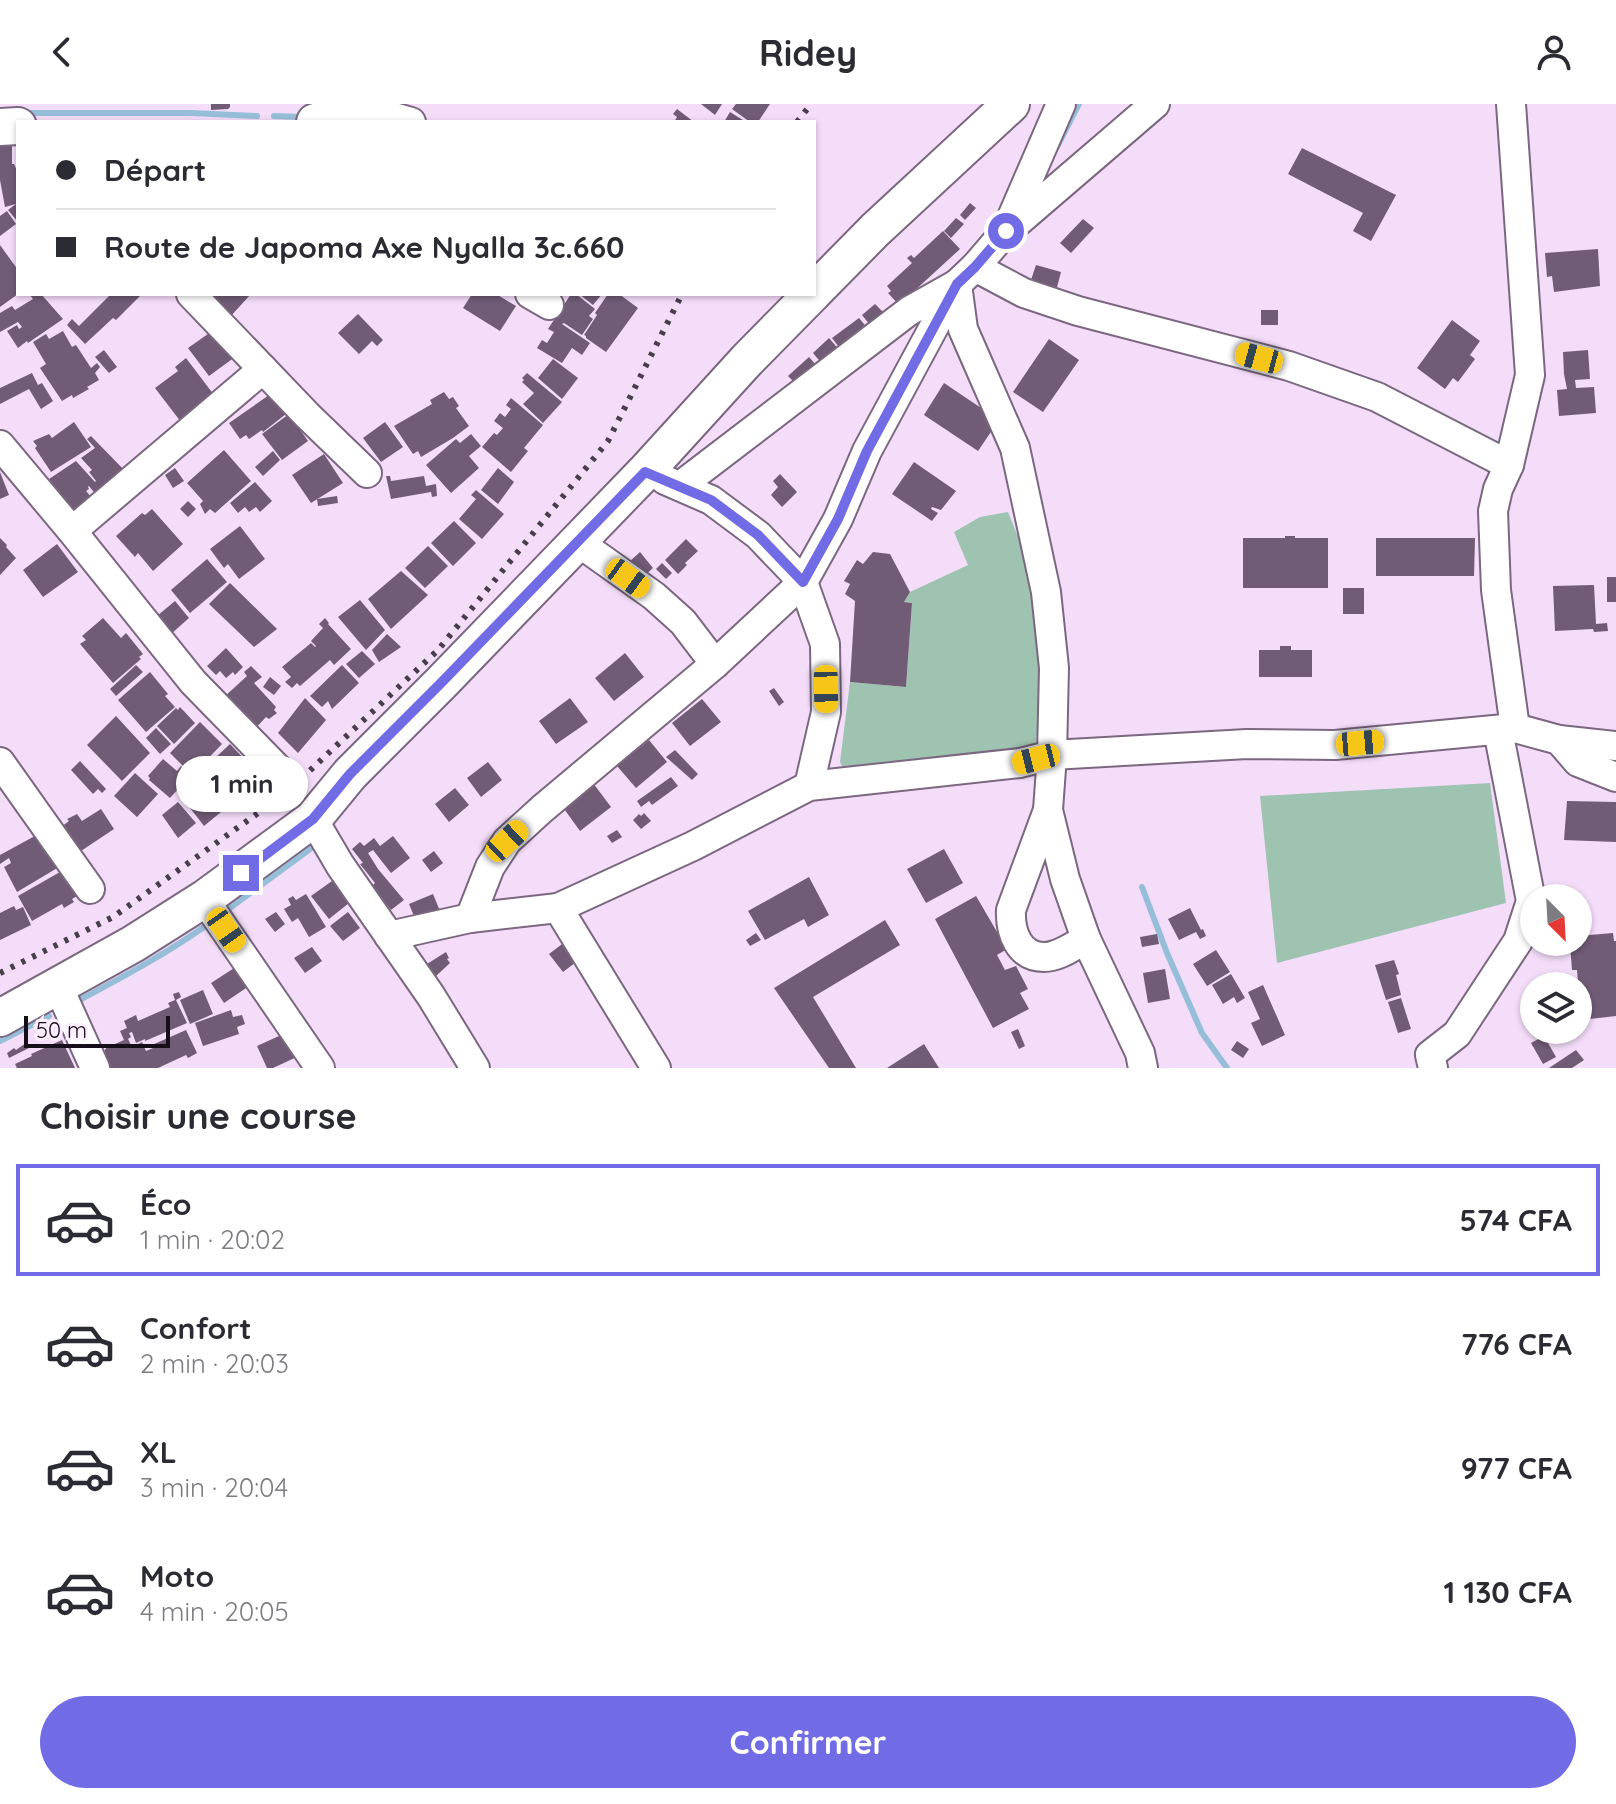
<!DOCTYPE html>
<html lang="fr">
<meta charset="utf-8">
<style>
:root{--surface:#fff;--page:#f2f2f3;--text:#2b2b33;--muted:#7c7c81;--line:#e1e1e2;--accent:#716be5}
body{margin:0;font-family:Quicksand,sans-serif;background:var(--page);color:var(--text);height:100vh;display:flex;flex-direction:column;font-size:30px;white-space:nowrap}
*{box-sizing:border-box;margin:0}
p{font-size:26px;color:var(--muted)}
.icon{flex:none;width:44px;height:44px;fill:none;stroke:currentColor;stroke-width:2;stroke-linecap:round;stroke-linejoin:round}
.map{position:relative;height:964px;overflow:hidden}
.panel{display:flex;flex-direction:column;background:var(--surface);flex:1}
.panel>*{flex:none}
.banner{position:absolute;left:16px;top:16px;width:800px;height:176px;border-radius:0px;box-shadow:0 2px 6px #0004;display:grid;align-content:center;height:176px;padding:0 40px;background:var(--surface)}
.needle{width:52px;rotate:156deg}
.controls{position:absolute;left:1520px;top:780px;display:grid;gap:16px}
.controls a{display:grid;place-items:center;width:72px;height:72px;border-radius:50%;background:var(--surface);box-shadow:0 2px 6px #0004;font-size:40px}
.scale{position:absolute;left:24px;bottom:20px;width:146px;box-sizing:border-box;padding-left:8px;border:4px solid #160e18;border-top:0;font-size:22px;line-height:28px;white-space:nowrap;color:#160e18;-webkit-text-stroke:6px #fceeff;paint-order:stroke}
.end{position:absolute;width:36px;height:36px;margin:-18px;border:10px solid #716be5;background:#fff;box-shadow:0 0 0 4px #fff}
.from{border-radius:50%}
.bubble{position:absolute;height:56px;border-radius:28px;background:var(--surface);box-shadow:0 2px 6px #0004;font-size:26px;font-weight:700;line-height:56px;text-align:center}
.car{position:absolute;width:24px;height:48px;margin:-24px -12px;border-radius:10px;box-shadow:0 0 6px 2px #0007;background:linear-gradient(#f5c518 24%,#345 0 40%,#f5c518 0 76%,#345 0 86%,#f5c518 0)}
.banner b{display:flex;align-items:center;gap:28px;height:76px;font-size:30px}
.banner b+b{border-top:2px solid var(--line)}
.banner i{width:20px;height:20px;background:var(--text)}
ul{padding:0;list-style:none}
li{display:flex;align-items:center;gap:24px;height:112px;margin:0 16px 12px;padding:0 24px;border:4px solid transparent;border-radius:0px}
li div{flex:1}
li b{display:block;font-size:30px}
li em{font-style:normal;font-weight:700}
li.on{border-color:var(--accent)}
li>.icon{width:72px;height:72px;stroke-width:1.5}
h2{padding:0 40px;font-size:36px;line-height:96px}
.cta{display:flex;gap:16px;margin-top:auto;padding:16px 40px}
.cta a{flex:1;height:92px;border-radius:48px;background:var(--accent);color:#fff;font-size:32px;font-weight:700;line-height:92px;text-align:center}
header{display:flex;justify-content:space-between;align-items:center;height:104px;padding:0 40px;background:var(--surface);font-size:36px;font-weight:700}
.map>svg:first-child{display:block}
.green{fill:#9fc3b1}
.lines{fill:none;stroke-linecap:round;stroke-linejoin:round}
.stream{stroke:#97bed9;stroke-width:6}
.building{fill:#705c75}
.minor-casing{stroke:#7b6780;stroke-width:32}
.major-casing{stroke:#7b6780;stroke-width:40}
.minor{stroke:#fff;stroke-width:28}
.major{stroke:#fff;stroke-width:36}
.rail{stroke:#483d4b;stroke-width:6;stroke-dasharray:4 8;stroke-linecap:butt}
.route{stroke:#716be5;stroke-width:10}
</style>
<header><svg class="icon" aria-label="back" viewBox="0 0 24 24"><path d="M15 5l-7 7 7 7"/></svg>Ridey<svg class="icon" aria-label="person" viewBox="0 0 24 24"><circle cx="12" cy="8" r="4"/><path d="M4 21q1-7 8-7t8 7"/></svg></header>
<div class="map">
<svg width="1616" height="964" viewBox="0 0 1616 964">
<rect width="100%" height="100%" fill="#f4ddf9"/>
<g class="green">
<path d="M1008 408 1025 450 1039 541 1041 609 1033 652 845 668 840 658 850 578 906 583 912 499 904 498 910 488 968 461 954 428 980 413Z"/>
<path d="M1490 679 1506 799 1277 859 1260 692Z"/>
</g>
<g class="lines">
<g class="stream">
<path d="M29 9H191L257 12"/>
<path d="M274 12 303 13"/>
<path d="M1057 43 1079 0"/>
<path d="M1142 783 1167 849 1202 929 1227 964"/>
<path d="M223 809 310 745"/>
<path d="M74 899C121 874 168 849 211 818"/>
<path d="M0 937 49 912"/>
</g>
</g>
<g class="building">
<path d="M211 0H230V3L228 5 211 6Z"/>
<path d="M701 0H722L715 11Z"/>
<path d="M736 0H770L758 18H750L732 5Z"/>
<path d="M677 5 694 18H674L677 13 673 10Z"/>
<path d="M730 8 746 18H724Z"/>
<path d="M12 41V60H14L18 69V118L8 106 16 100 5 103 0 76V42Z"/>
<path d="M1302 44 1396 91 1371 137 1353 127 1363 109 1288 70Z"/>
<path d="M970 99 976 104 965 116 960 111Z"/>
<path d="M7 107 16 120 0 132V112Z"/>
<path d="M956 114 964 120 951 134 944 127Z"/>
<path d="M1083 115 1094 124 1071 149 1060 139Z"/>
<path d="M943 127 960 145 899 201 888 189 891 187 887 182 912 159 907 154 911 151 914 154Z"/>
<path d="M0 141 18 166V190L0 203Z"/>
<path d="M1598 145 1600 182 1554 188 1552 172 1547 173 1545 149Z"/>
<path d="M1036 161 1061 168 1056 187 1030 179Z"/>
<path d="M32 190H41L63 215 28 239 27 237 18 244 7 227 17 221 19 225 22 223 18 218 0 228V209L12 202 15 206 33 195 30 191Z"/>
<path d="M111 190H142L116 216 113 214 85 240 67 221 72 215 79 222Z"/>
<path d="M204 190 225 191 251 190 229 214Z"/>
<path d="M472 190H496L516 202 500 227 463 204Z"/>
<path d="M571 190H576L595 205 589 212 593 215 582 231 564 219 562 220 590 239 582 251 572 244 562 259 537 244 542 236 547 239 554 228 548 225Z"/>
<path d="M579 190H602L593 201Z"/>
<path d="M608 190H619L638 204 606 248 586 234V232L584 231 597 211 595 209Z"/>
<path d="M875 200 885 210 870 221 862 211Z"/>
<rect x="1261" y="206" width="17" height="15"/>
<path d="M358 210 383 236 377 242 372 237 359 250 338 229Z"/>
<path d="M859 214 869 226 842 247 832 234Z"/>
<path d="M1452 216 1480 237 1470 251 1475 255 1458 278 1453 274 1445 285 1417 264Z"/>
<path d="M215 225 235 253 209 272 188 244Z"/>
<path d="M63 227 72 243 76 241 91 264 97 259 100 263 95 269 99 276 87 283 89 285 73 294 72 291 62 297 40 264 46 260 33 238 46 230 49 235Z"/>
<path d="M829 234 840 247 823 261 813 249Z"/>
<path d="M1049 235 1079 256 1043 308 1013 288Z"/>
<path d="M104 246 117 263 109 269 95 253Z"/>
<path d="M1588 246 1590 275 1575 276 1576 284 1594 283 1596 309 1559 312 1557 286 1567 285 1564 270 1563 248Z"/>
<path d="M809 253 817 262 798 282 788 272Z"/>
<path d="M186 254 214 291 181 318 155 284 178 267 175 263Z"/>
<path d="M553 255 578 274 562 295 538 274Z"/>
<path d="M32 269 38 281 42 279 53 297 41 305 29 285 0 300V284Z"/>
<path d="M527 269 562 298 543 319 523 300 534 289 522 278 524 276 522 274Z"/>
<path d="M944 279 999 316 978 347 924 311Z"/>
<path d="M444 288 449 295 453 293 459 302 456 304 469 322 453 334 421 353 418 347 413 350 394 322 432 300 430 296Z"/>
<path d="M272 289 286 310 263 328 262 326 249 335 246 331 240 335 229 319Z"/>
<path d="M511 294 543 321 524 344 528 347 511 368 482 343 494 329 497 331 503 324 494 317 500 309 505 313 511 305 506 301Z"/>
<path d="M289 310 308 337 282 356 262 330Z"/>
<path d="M74 318 91 343 51 368 35 344 37 342 33 337 49 330 52 334Z"/>
<path d="M385 318 403 343 381 358 363 334Z"/>
<path d="M471 330 481 342 469 352 479 364 451 389 426 361 456 335 460 339Z"/>
<path d="M91 332 126 368 97 392 89 382 88 383 89 385 86 387 93 395 74 410 60 399 65 395 49 375 76 357 95 378 96 377 89 368 92 366 81 354 95 344 87 335Z"/>
<path d="M224 346 251 377 215 409 210 405 205 410 200 400 203 397 187 379Z"/>
<path d="M273 347 280 356 263 372 255 363Z"/>
<path d="M324 350 343 379 311 399 292 371Z"/>
<path d="M914 358 956 387 941 406 932 403 931 405 938 409 932 417 892 390Z"/>
<path d="M175 364 184 377 173 384 165 371Z"/>
<path d="M498 364 514 378 498 400 481 386Z"/>
<path d="M0 368 9 391 0 395Z"/>
<path d="M780 370 797 388 782 403 771 391 778 383 773 377Z"/>
<path d="M386 372H390L391 377 424 372 426 382 436 380 437 392 432 393 431 388 391 395Z"/>
<path d="M255 378 272 397 260 408 256 403 249 408 245 403 238 409 230 399Z"/>
<path d="M476 386 504 410 482 435 459 415 476 395 471 391Z"/>
<path d="M337 392 338 399 318 402 317 395Z"/>
<path d="M188 397 196 405 188 413 180 405Z"/>
<path d="M152 405 183 440 153 467 138 449 135 453 116 432 142 409 145 411Z"/>
<path d="M454 417 476 439 453 462 431 439Z"/>
<path d="M240 422 265 455 239 475 228 460 224 464 210 445Z"/>
<path d="M1285 432H1295V434H1328V484H1243V434H1285Z"/>
<path d="M0 434 7 441 6 443 16 454 0 471Z"/>
<path d="M1376 434H1475L1474 472H1376Z"/>
<path d="M686 435 698 447 685 459 687 461 678 470 665 456Z"/>
<path d="M57 440 78 468 43 493 23 466Z"/>
<path d="M428 442 448 462 425 484 405 464Z"/>
<path d="M640 448 653 464 642 474 628 459Z"/>
<path d="M873 448 890 450 910 488 904 498 912 499 906 583 850 578 855 497 845 490 850 480 844 477 857 456 863 460Z"/>
<path d="M207 455 227 478 190 509 171 486Z"/>
<path d="M662 459 672 469 666 475 656 465Z"/>
<path d="M401 467 428 491 391 525 368 495Z"/>
<rect x="1607" y="473" width="9" height="25"/>
<path d="M230 479 277 525 254 543 209 500Z"/>
<path d="M1594 481 1596 520 1607 519 1608 527 1594 528 1593 525 1555 527 1553 482Z"/>
<rect x="1343" y="484" width="21" height="26"/>
<path d="M360 496 385 526 366 546 338 513Z"/>
<path d="M175 497 189 514 171 530 157 512Z"/>
<path d="M103 514 121 534 126 529 143 550 139 553 141 555 113 579 80 540 86 536 82 532Z"/>
<path d="M325 514 329 519 328 520 351 545 334 561 330 556 300 582 297 579 292 584 285 578 291 573 282 563 311 539 315 543 316 542 311 537 323 524 319 520Z"/>
<path d="M387 530 401 543 379 558 372 546Z"/>
<path d="M1280 542H1291V546H1312V573H1259V546H1280Z"/>
<path d="M226 544 243 563 235 571 233 568 226 574 220 567 216 571 207 562Z"/>
<path d="M362 547 375 560 359 574 346 560Z"/>
<path d="M625 549 644 573 614 597 595 574Z"/>
<path d="M136 561 143 568 116 592 110 585Z"/>
<path d="M342 561 359 579 332 605 328 597 322 603 310 592Z"/>
<path d="M251 562 262 573 254 579 276 603 274 606 277 609 269 615 266 613 254 626 223 594 247 572 244 568Z"/>
<path d="M150 568 168 590 165 592 175 603 146 628 118 596Z"/>
<path d="M270 573 281 582 274 591 263 583Z"/>
<path d="M774 584 784 598 779 602 769 587Z"/>
<path d="M305 594 326 616 298 649 278 629Z"/>
<path d="M570 594 588 618 556 640 539 617Z"/>
<path d="M702 595 721 618 690 642 672 619Z"/>
<path d="M180 603 195 619 174 640 157 622 176 604 178 606Z"/>
<path d="M116 612 150 649 122 677 87 641Z"/>
<path d="M200 618 222 640 192 671 170 649Z"/>
<path d="M156 624 171 640 160 650 146 634Z"/>
<path d="M649 636 667 658 636 684 617 662Z"/>
<path d="M230 640 251 662 239 675 243 678 224 697 198 670Z"/>
<path d="M675 646 698 670 692 676 666 653Z"/>
<path d="M163 655 177 667 181 662 191 671 170 694 149 676 150 674 148 672Z"/>
<path d="M80 657 106 685 102 689 98 685 93 690 71 666Z"/>
<path d="M488 658 502 676 481 693 467 674Z"/>
<path d="M255 667 261 673 250 684 244 678Z"/>
<path d="M135 669 158 690 137 713 114 692Z"/>
<path d="M671 673 678 682 652 701 649 697 641 703 637 697Z"/>
<path d="M593 679 611 703 580 727 562 702Z"/>
<path d="M198 680 221 708 204 722 184 696V691Z"/>
<path d="M455 684 469 701 449 718 435 700Z"/>
<path d="M1567 697 1616 698V738L1564 736Z"/>
<path d="M178 698 196 719 178 734 162 711Z"/>
<path d="M101 705 114 725 78 749 61 723 69 717 67 715 77 710 82 717Z"/>
<path d="M644 709 651 717 641 725 633 716 639 710 641 712Z"/>
<path d="M617 726 622 733 612 739 607 732Z"/>
<path d="M44 727 59 763 17 788 4 763 11 759 9 754 0 760V751Z"/>
<path d="M393 732 410 754 391 769 373 746 368 749 378 765 404 796 391 806 372 782 375 779 360 760 363 759 352 745 360 738 364 742 374 734 380 742Z"/>
<path d="M944 745 963 779 926 799 907 765Z"/>
<path d="M434 747 443 759 431 768 422 756Z"/>
<path d="M67 764 82 789 72 795 74 798 64 804 62 800 32 817 18 792Z"/>
<path d="M809 773 829 811 808 823 804 815 765 836 748 807Z"/>
<path d="M332 777 349 799 329 815 311 792Z"/>
<path d="M306 790 326 823 309 833 298 814 292 818 284 805 291 801 288 795 293 792 296 796Z"/>
<path d="M433 790 440 807 416 817 409 800Z"/>
<path d="M976 792 1007 845 997 851 1005 866 1016 862 1028 885 1020 889 1029 905 993 924 935 815Z"/>
<path d="M14 802 16 806 23 803 31 821 0 836V809Z"/>
<path d="M1190 804 1201 826 1203 825 1206 832 1200 835 1196 828 1179 836 1168 815Z"/>
<path d="M276 808 285 820 275 828 265 815Z"/>
<path d="M348 808 360 824 343 837 330 822Z"/>
<path d="M885 816 900 841 813 893 856 964H829L774 884Z"/>
<path d="M756 829 761 836 750 842 746 836Z"/>
<path d="M1613 829 1614 837H1616V912L1581 916 1577 866H1572L1570 841 1573 840V838H1578V832Z"/>
<path d="M1157 830 1159 840 1142 843 1140 833Z"/>
<path d="M570 834 584 852 563 868 549 850Z"/>
<path d="M312 843 322 857 305 869 294 854Z"/>
<path d="M1216 846 1230 868 1207 882 1193 860Z"/>
<path d="M446 848 449 854 447 855 450 859 436 872 427 860Z"/>
<path d="M1394 856 1399 870 1396 871 1401 891 1386 896 1375 861Z"/>
<path d="M242 859 255 878 224 899 211 879Z"/>
<path d="M1165 865 1170 895 1148 899 1143 869Z"/>
<path d="M1231 870 1245 894 1237 899 1234 893 1223 900 1212 881Z"/>
<path d="M1263 881 1285 931 1262 942 1251 919 1260 915 1248 888Z"/>
<path d="M203 886 213 910 190 920 180 896Z"/>
<path d="M179 888 181 893 176 896 187 919 145 937V935L136 939 132 928 129 929 131 933 128 935 132 943 142 938 146 947 153 944 152 941 186 926 197 949 188 954 186 951 158 964H96L106 944 124 936 120 927 127 924 124 917 136 911 138 917 170 903 168 899 175 896 173 890Z"/>
<path d="M1401 894 1411 925 1398 929 1388 898Z"/>
<path d="M231 906 233 913 242 911 245 920 237 923 239 930 203 942 195 919Z"/>
<path d="M1018 925 1025 942 1019 945 1011 928Z"/>
<path d="M290 927 301 951 273 964H267L257 942Z"/>
<path d="M1544 932 1556 953 1543 960 1531 939Z"/>
<path d="M62 936 75 964H17L15 960 32 952 31 950Z"/>
<path d="M1237 937 1249 945 1243 954 1231 946Z"/>
<path d="M26 939 29 944 9 954 7 949 10 947 14 944 16 946Z"/>
<path d="M924 940 939 964H887Z"/>
<path d="M1576 946 1584 956 1572 964H1549Z"/>
</g>
<g class="lines">
<g class="minor-casing">
<g id="minor">
<path d="M352 1 411 18"/>
<path d="M1013 122 1155 0"/>
<path d="M975 163 1024 189 1078 207 1289 262 1377 293 1509 361"/>
<path d="M191 190 308 312 367 369"/>
<path d="M530 190 549 201"/>
<path d="M0 341 72 427 193 578 278 665"/>
<path d="M665 376 711 396 758 431 803 478 825 540 826 608 809 682"/>
<path d="M680 382 909 207 957 180 963 225 1015 344 1046 488 1054 564 1052 651 1048 706 1065 775 1086 835 1140 949 1143 964"/>
<path d="M72 427 263 265"/>
<path d="M578 438 654 492 683 518 715 560"/>
<path d="M1515 624 1559 636 1616 642"/>
<path d="M1559 636 1578 658 1616 673"/>
<path d="M0 658 90 785"/>
<path d="M1048 706 1011 806C1010 827 1018 853 1044 853 1059 853 1073 842 1086 835"/>
<path d="M313 715 340 761 431 892 475 964"/>
<path d="M204 795 320 964"/>
<path d="M558 804 656 964"/>
<path d="M470 814 490 763 507 737 542 705 715 560 803 478 838 415 867 347 957 180 975 163 1006 127 1061 0"/>
<path d="M389 832 470 814 558 804 693 742 809 682 1020 659 1052 651 1247 640 1335 641 1515 624 1496 486 1493 407 1498 385 1509 361 1530 271 1511 0"/>
<path d="M58 882 95 964"/>
<path d="M1433 964 1430 951 1457 930 1518 837 1531 797 1498 626"/>
</g>
</g>
<g class="major-casing">
<g id="major">
<path d="M315 18 333 13 353 0"/>
<path d="M0 23 18 22"/>
<path d="M814 188 875 126 1011 0"/>
<path d="M0 914 133 840 204 795 313 715 350 670 442 578 645 368 747 256 812 190"/>
</g>
</g>
<use href="#minor" class="minor"/>
<use href="#major" class="major"/>
<g class="rail">
<path d="M797 18 811 0"/>
<path d="M0 869 113 813 286 689 438 546 608 337 682 190"/>
</g>
</g>
<g class="lines">
<path class="route" d="M241 769 313 715 350 670 442 578 645 368 711 396 758 431 803 478 838 415 867 347 957 180 975 163 1006 127"/>
</g>
</svg>
<div class="controls">
<a><svg class="needle" viewBox="-14 -14 28 28"><path d="M0-13l5 13h-10z" fill="#e53935"/><path d="M0 13l5-13h-10z" fill="#7c7c81"/></svg></a>
<a><svg class="icon" aria-label="layers" viewBox="0 0 24 24"><path d="M12 4l9 5-9 5-9-5zM3 14l9 5 9-5"/></svg></a>
</div>
<div class="scale">50 m</div>
<i class="end from" style="left:1006px;top:127px"></i>
<i class="end" style="left:241px;top:769px"></i>
<div class="bubble" style="left:176px;top:652px;width:132px">1 min</div>
<i class="car" style="left:1259px;top:254px;rotate:285deg"></i>
<i class="car" style="left:628px;top:474px;rotate:126deg"></i>
<i class="car" style="left:826px;top:585px;rotate:179deg"></i>
<i class="car" style="left:1360px;top:639px;rotate:85deg"></i>
<i class="car" style="left:1036px;top:655px;rotate:256deg"></i>
<i class="car" style="left:507px;top:737px;rotate:47deg"></i>
<i class="car" style="left:226px;top:826px;rotate:145deg"></i>
<div class="banner">
<b><i class="from"></i>Départ</b>
<b><i></i>Route de Japoma Axe Nyalla 3c.660</b>
</div>
</div>
<section class="panel">
<h2>Choisir une course</h2>
<ul>
<li class="on"><svg class="icon" aria-label="car" viewBox="0 0 24 24"><path d="M5 17H2v-5l4-1 3-4h7l3 4 3 1v5h-3M9 17h6M6 11h13"/><circle cx="7" cy="17" r="2"/><circle cx="17" cy="17" r="2"/></svg><div><b>Éco</b><p>1 min · 20:02</p></div><em>574 CFA</em></li>
<li><svg class="icon" aria-label="car" viewBox="0 0 24 24"><path d="M5 17H2v-5l4-1 3-4h7l3 4 3 1v5h-3M9 17h6M6 11h13"/><circle cx="7" cy="17" r="2"/><circle cx="17" cy="17" r="2"/></svg><div><b>Confort</b><p>2 min · 20:03</p></div><em>776 CFA</em></li>
<li><svg class="icon" aria-label="car" viewBox="0 0 24 24"><path d="M5 17H2v-5l4-1 3-4h7l3 4 3 1v5h-3M9 17h6M6 11h13"/><circle cx="7" cy="17" r="2"/><circle cx="17" cy="17" r="2"/></svg><div><b>XL</b><p>3 min · 20:04</p></div><em>977 CFA</em></li>
<li><svg class="icon" aria-label="car" viewBox="0 0 24 24"><path d="M5 17H2v-5l4-1 3-4h7l3 4 3 1v5h-3M9 17h6M6 11h13"/><circle cx="7" cy="17" r="2"/><circle cx="17" cy="17" r="2"/></svg><div><b>Moto</b><p>4 min · 20:05</p></div><em>1 130 CFA</em></li>
</ul>
<div class="cta"><a>Confirmer</a></div>
</section>
